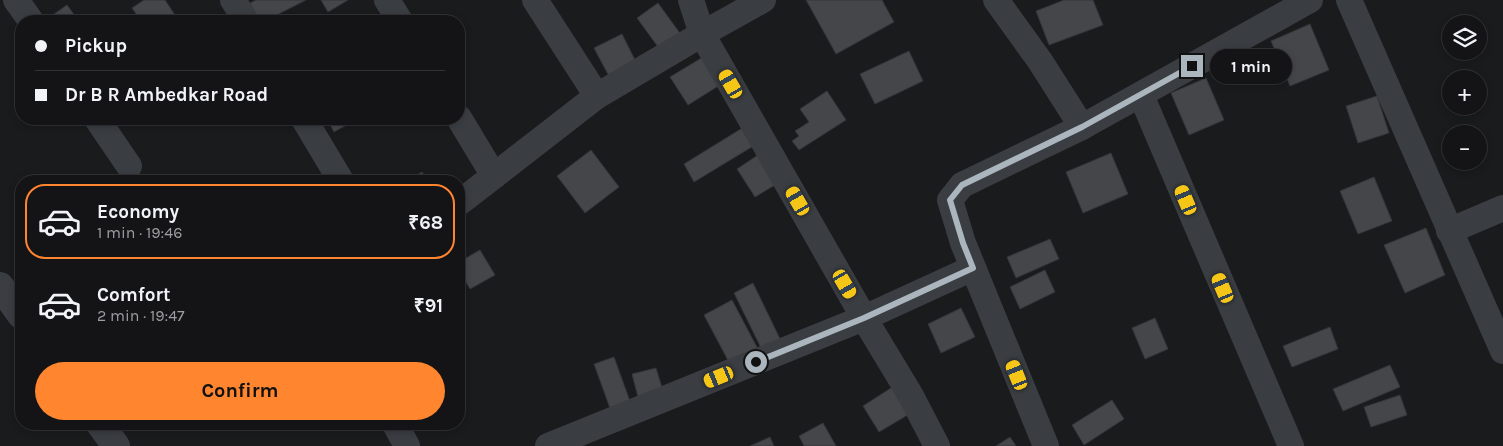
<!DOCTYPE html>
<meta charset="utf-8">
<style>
:root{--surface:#141416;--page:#212123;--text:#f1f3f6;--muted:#9d9ea1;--line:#333335;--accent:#ff852f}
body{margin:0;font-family:Karla,sans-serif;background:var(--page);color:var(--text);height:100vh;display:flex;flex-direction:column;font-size:19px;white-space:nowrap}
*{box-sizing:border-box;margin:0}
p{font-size:16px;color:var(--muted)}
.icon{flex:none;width:28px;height:28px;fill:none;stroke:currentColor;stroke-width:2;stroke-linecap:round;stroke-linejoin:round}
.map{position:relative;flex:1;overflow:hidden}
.side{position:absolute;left:15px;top:175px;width:450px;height:255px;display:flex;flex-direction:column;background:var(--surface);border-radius:20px;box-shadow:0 2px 8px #0003,0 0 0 1px var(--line)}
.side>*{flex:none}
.hud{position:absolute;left:15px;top:15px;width:450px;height:110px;border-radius:20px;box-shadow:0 2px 8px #0003,0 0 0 1px var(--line);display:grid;align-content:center;height:110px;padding:0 20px;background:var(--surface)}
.fabs{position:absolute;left:1442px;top:15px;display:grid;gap:10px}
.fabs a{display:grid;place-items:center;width:45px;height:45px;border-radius:50%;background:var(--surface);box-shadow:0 2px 8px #0003,0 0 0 1px var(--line);font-size:25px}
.end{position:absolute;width:22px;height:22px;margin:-11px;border:6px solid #abb5bd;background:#111;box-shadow:0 0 0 2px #111}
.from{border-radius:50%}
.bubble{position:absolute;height:35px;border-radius:18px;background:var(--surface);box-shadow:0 2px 8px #0003,0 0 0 1px var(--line);font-size:16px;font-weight:700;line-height:35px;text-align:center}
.car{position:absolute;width:15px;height:30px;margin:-15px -8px;border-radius:6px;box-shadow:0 0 4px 1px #0007;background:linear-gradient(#f5c518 24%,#345 0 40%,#f5c518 0 76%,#345 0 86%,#f5c518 0)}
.hud b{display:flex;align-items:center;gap:18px;height:48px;font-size:19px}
.hud b+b{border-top:1px solid var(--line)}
.hud i{width:12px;height:12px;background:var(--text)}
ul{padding:9px 0 0;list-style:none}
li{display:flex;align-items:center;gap:15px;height:75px;margin:0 10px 8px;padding:0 10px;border:2px solid transparent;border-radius:20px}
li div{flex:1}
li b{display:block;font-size:19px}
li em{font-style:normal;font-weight:700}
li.on{border-color:var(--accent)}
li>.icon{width:45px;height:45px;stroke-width:1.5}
.button{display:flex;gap:10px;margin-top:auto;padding:10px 20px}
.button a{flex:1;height:58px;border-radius:30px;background:var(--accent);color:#111;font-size:20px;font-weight:700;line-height:58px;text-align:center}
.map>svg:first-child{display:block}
.building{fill:#44464a;stroke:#343539}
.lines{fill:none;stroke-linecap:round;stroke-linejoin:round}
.minor{stroke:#3a3e42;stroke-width:26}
.tertiary{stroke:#3a3e42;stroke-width:28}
.route{stroke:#abb5bd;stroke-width:6}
</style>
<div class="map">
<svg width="1503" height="446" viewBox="0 0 1503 446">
<rect width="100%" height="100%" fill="#1a1b1d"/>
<g class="building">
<path d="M144 0H165L175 15 164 21H141L132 8Z"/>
<path d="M256 0H306L265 21H259L250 3Z"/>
<path d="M321 0H348L328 12Z"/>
<path d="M806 0H882L894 22 836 54Z"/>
<path d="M1064 0H1093L1103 25 1049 45 1036 11Z"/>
<path d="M658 3 682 36 661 51 637 18Z"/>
<path d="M67 5 78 20 77 21H44Z"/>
<path d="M1310 24 1329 70 1290 86 1271 41Z"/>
<path d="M622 34 638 66 611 80 594 48Z"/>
<path d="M909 51 923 81 875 104 860 74Z"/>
<path d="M703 57 720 85 688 105 670 77Z"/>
<path d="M1206 78 1224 120 1189 135 1171 93Z"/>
<path d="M827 91 846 120 799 150 792 141 799 136 795 131 809 122 800 109Z"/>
<path d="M1377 96 1389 133 1358 143 1346 106Z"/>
<path d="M327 119H348L350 123 334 132Z"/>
<path d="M744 127 755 145 694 182 684 164Z"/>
<path d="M591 150 619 187 585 213 557 176Z"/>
<path d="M761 153 780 182 755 197 737 169Z"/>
<path d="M1111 153 1128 194 1083 213 1066 172Z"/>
<path d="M422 172 428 181H407Z"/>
<path d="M1374 177 1392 221 1358 234 1340 191Z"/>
<path d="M1426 228 1445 275 1405 293 1384 245Z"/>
<path d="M1050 239 1059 259 1016 278 1007 257Z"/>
<path d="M480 250 495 275 470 289 459 270V262Z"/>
<path d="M1045 270 1055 292 1020 309 1010 287Z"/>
<path d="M753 283 782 343 763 352 734 293Z"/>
<path d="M732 300 759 351 731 366 704 315Z"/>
<path d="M961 308 975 337 941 353 928 324Z"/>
<path d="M1155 318 1168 349 1145 359 1132 328Z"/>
<path d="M1330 327 1338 349 1292 367 1283 346Z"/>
<path d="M614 357 631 404 611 411 594 364Z"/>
<path d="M1390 365 1400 387 1343 411 1333 389Z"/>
<path d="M656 368 664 394 639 401 632 374Z"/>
<path d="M894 386 911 413 879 432 863 406Z"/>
<path d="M1400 395 1407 415 1371 427 1364 407Z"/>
<path d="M1112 400 1124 419 1084 445 1072 425Z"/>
<path d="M823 423 836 446H804L799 436Z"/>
<path d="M770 437 774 446H750Z"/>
<path d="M1010 437 1016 446H996Z"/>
</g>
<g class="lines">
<g class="minor">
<path d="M16 0 31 21"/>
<path d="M233 0 246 21"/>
<path d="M387 0 400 21"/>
<path d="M535 0 597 96"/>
<path d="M691 0 702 34 763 0"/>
<path d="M996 0 1040 61 1082 127"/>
<path d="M1349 0 1503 351"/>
<path d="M1141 95 1291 446"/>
<path d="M459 118 494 176"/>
<path d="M97 119 129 166"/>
<path d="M304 119 341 181"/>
<path d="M459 203 597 96 702 34 864 318 973 268"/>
<path d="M1449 231 1503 208"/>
<path d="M395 424 407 446"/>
<path d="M548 446 864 318 911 396 937 446"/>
<path d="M1046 446 963 243 950 200 962 185 1082 127 1310 0"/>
</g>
<g class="tertiary">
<path d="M0 286 21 315"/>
<path d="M100 424 116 446"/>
</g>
</g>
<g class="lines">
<path class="route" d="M756 362 864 318 973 268 963 243 950 200 962 185 1082 127 1192 66"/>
</g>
</svg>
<div class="fabs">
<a><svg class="icon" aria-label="layers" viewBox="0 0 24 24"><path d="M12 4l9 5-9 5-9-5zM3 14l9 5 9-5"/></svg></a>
<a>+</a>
<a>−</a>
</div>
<i class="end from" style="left:756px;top:362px"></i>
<i class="end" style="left:1192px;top:66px"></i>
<div class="bubble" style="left:1210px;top:49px;width:82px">1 min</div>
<i class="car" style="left:731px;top:84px;rotate:330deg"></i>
<i class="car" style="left:1186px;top:200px;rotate:337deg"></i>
<i class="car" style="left:798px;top:201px;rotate:330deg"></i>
<i class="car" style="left:845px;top:284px;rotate:150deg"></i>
<i class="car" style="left:1223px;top:288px;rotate:337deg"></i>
<i class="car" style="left:1017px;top:375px;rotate:338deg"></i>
<i class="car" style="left:719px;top:377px;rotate:248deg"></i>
<div class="hud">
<b><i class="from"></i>Pickup</b>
<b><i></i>Dr B R Ambedkar Road</b>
</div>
<section class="side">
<ul>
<li class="on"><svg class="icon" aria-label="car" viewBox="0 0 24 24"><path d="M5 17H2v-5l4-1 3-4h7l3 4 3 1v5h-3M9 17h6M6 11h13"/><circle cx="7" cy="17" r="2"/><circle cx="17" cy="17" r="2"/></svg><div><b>Economy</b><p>1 min · 19:46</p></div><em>₹68</em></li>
<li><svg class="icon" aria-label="car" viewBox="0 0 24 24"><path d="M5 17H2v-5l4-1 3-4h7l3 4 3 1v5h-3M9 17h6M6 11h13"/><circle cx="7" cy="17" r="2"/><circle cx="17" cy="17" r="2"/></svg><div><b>Comfort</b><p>2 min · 19:47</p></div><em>₹91</em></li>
</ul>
<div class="button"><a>Confirm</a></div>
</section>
</div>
